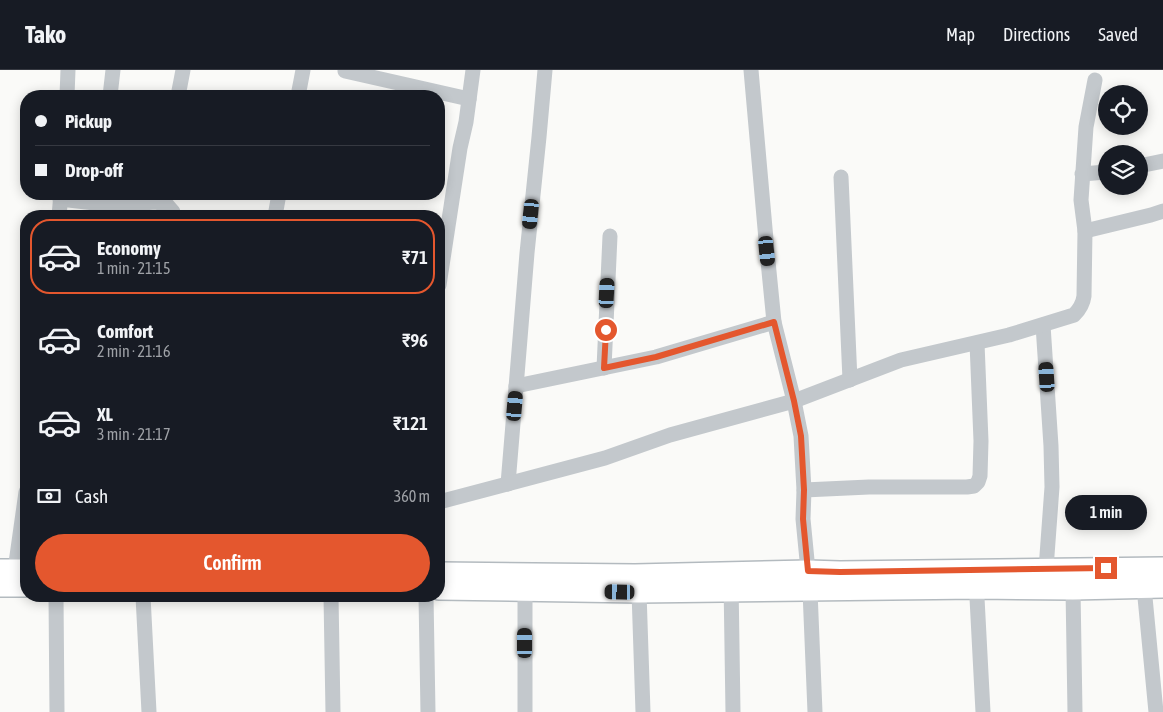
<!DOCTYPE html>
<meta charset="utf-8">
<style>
:root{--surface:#171b24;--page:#242831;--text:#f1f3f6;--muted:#9ea1a6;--line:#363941;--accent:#e4572e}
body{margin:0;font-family:"Asap Condensed",sans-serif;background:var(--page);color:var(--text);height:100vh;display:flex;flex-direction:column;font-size:19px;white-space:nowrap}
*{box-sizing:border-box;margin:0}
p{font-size:16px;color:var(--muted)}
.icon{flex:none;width:28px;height:28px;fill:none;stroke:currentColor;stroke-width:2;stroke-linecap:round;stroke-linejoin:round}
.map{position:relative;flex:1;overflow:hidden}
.details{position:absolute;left:20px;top:140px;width:425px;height:392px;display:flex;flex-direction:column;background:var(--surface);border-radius:20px;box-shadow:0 2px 12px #0003}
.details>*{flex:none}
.guide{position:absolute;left:20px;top:20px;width:425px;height:110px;border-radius:20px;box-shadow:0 2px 12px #0003;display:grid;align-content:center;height:110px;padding:0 15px;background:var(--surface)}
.tools{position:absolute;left:1098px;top:15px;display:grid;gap:10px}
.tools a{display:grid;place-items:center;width:50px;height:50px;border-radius:50%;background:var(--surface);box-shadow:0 2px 12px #0003;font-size:25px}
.end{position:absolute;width:22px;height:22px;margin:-11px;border:6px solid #e4572e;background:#fff;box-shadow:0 0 0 2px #fff}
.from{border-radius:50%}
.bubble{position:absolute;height:35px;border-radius:18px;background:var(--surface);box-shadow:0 2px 12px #0003;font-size:16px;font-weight:600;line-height:35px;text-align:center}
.car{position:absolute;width:15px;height:30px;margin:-15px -8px;border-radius:6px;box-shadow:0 0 4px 1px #0007;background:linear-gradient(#222 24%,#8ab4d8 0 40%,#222 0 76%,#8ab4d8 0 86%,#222 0)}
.guide b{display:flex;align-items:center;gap:18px;height:48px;font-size:19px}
.guide b+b{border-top:1px solid var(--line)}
.guide i{width:12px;height:12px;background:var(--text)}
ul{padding:9px 0 0;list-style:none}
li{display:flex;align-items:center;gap:15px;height:75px;margin:0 10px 8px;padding:0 5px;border:2px solid transparent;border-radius:20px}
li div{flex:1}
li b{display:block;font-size:19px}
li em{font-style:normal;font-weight:600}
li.active{border-color:var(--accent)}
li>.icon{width:45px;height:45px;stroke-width:1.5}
.pay{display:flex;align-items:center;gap:12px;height:55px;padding:0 15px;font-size:19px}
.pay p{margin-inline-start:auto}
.action{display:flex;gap:10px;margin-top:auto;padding:10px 15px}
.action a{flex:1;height:58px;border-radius:30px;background:var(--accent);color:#fff;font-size:20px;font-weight:600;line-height:58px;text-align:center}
header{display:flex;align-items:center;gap:30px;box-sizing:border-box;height:70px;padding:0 25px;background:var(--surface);border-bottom:1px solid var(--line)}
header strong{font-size:24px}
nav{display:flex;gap:28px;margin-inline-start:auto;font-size:18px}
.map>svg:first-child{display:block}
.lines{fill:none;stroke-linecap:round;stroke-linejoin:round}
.secondary-casing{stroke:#b3babf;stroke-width:24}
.street{stroke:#c3c8cc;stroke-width:15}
.secondary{stroke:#fff;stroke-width:21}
.route{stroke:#e4572e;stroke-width:6}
</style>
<header>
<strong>Tako</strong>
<nav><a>Map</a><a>Directions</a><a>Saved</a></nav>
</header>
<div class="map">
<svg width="1163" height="642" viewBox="0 0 1163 642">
<rect width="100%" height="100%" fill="#fafaf8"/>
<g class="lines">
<g class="secondary-casing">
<g id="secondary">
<path d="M0 500H26"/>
<path d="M439 503 635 505 808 501 840 502 1163 498"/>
<path d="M0 516H26"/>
<path d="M439 519 639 522 977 518 1073 519 1163 517"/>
</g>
</g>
<g class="street">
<path d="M751 0 767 181 774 252 794 331 801 366 804 420 803 449 810 521 815 642"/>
<path d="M345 1 469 29"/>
<path d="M67 26 68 0"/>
<path d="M110 26 113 0"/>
<path d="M178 26 183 0"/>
<path d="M298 26 303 0"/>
<path d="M1139 96 1163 91"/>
<path d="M1082 104 1106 102"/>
<path d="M841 107 850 310"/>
<path d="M60 129 112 135 156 132 167 135 173 142V146"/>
<path d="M59 146 61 124"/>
<path d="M275 146 279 124"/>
<path d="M1085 161 1151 145 1163 141"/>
<path d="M439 215 460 78 466 52 473 0"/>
<path d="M1043 255 1051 376 1052 417 1046 499"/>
<path d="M604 298 610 166"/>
<path d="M516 316 656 287 774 252"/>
<path d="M508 414 519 281 527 183 539 67 545 0"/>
<path d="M804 420 869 417H967L974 416 978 412 980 406 981 371 977 273"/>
<path d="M439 432 605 388 670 365 794 331 901 290 1009 265 1074 245C1080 239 1083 234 1084 226L1085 161 1081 130 1086 57 1095 10"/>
<path d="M15 500 26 422"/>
<path d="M976 509 983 642"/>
<path d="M525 511V642"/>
<path d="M731 511 733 642"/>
<path d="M1144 517 1156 642"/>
<path d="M1073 519 1075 642"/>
<path d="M639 522 643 642"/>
<path d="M56 526 57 642"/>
<path d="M143 526 149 642"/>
<path d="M331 526 333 642"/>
<path d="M426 526 428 642"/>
</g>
<use href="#secondary" class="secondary"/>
</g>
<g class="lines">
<path class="route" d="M606 260 604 298 656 287 774 252 794 331 801 366 804 420 803 449 808 501 840 502 1106 498"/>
</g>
</svg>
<div class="tools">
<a><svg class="icon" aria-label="locate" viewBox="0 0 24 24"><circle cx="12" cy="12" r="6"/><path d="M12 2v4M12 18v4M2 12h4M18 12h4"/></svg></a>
<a><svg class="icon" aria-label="layers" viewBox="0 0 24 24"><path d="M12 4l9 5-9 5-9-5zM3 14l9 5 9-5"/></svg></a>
</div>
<i class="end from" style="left:606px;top:260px"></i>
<i class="end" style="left:1106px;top:498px"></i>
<div class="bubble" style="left:1065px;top:425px;width:82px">1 min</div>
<i class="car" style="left:531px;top:144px;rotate:186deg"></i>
<i class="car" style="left:767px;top:181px;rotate:174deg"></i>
<i class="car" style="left:607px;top:223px;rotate:3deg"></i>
<i class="car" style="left:1047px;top:307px;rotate:356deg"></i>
<i class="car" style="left:515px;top:336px;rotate:5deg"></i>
<i class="car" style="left:620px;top:522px;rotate:271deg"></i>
<i class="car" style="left:525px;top:573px;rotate:0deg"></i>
<div class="guide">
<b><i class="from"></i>Pickup</b>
<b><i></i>Drop-off</b>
</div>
<section class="details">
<ul>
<li class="active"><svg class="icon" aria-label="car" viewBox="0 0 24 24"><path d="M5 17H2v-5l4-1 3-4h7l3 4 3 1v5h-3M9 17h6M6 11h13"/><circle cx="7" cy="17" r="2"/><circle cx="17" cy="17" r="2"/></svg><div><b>Economy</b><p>1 min · 21:15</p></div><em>₹71</em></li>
<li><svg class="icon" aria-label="car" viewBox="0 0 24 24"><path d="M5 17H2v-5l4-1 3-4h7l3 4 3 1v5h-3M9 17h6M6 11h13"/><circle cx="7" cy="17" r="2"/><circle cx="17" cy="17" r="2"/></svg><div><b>Comfort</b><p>2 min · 21:16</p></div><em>₹96</em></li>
<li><svg class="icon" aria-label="car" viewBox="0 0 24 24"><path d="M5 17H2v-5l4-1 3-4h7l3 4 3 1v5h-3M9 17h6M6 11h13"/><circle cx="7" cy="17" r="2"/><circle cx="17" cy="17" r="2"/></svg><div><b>XL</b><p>3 min · 21:17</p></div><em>₹121</em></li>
</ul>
<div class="pay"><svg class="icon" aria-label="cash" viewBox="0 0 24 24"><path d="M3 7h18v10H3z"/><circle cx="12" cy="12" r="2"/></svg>Cash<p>360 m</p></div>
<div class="action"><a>Confirm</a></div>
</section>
</div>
